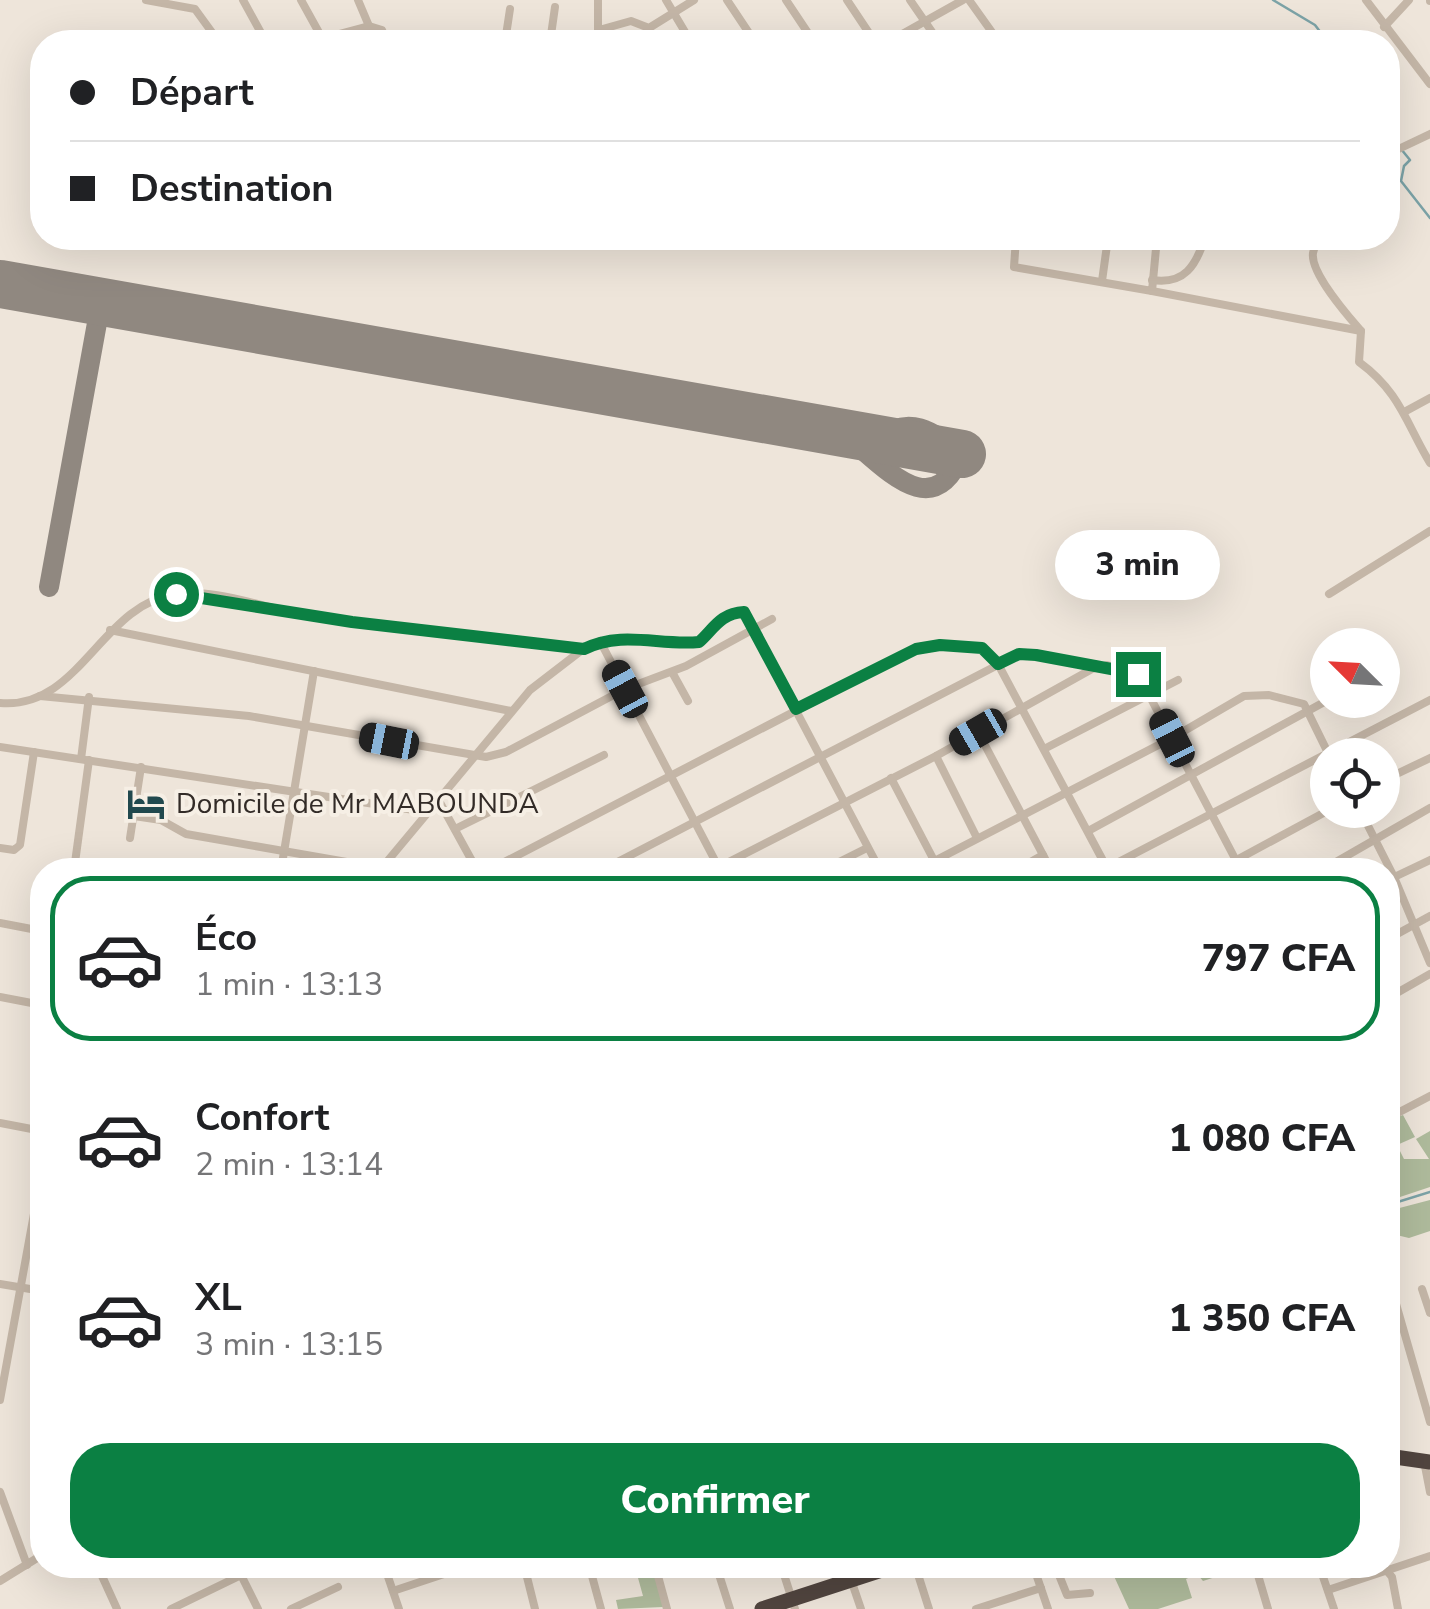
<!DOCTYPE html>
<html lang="fr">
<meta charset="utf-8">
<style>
:root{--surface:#fff;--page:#f2f2f2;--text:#202124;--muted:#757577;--line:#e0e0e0;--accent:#0b8043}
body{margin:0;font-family:"Nunito Sans",sans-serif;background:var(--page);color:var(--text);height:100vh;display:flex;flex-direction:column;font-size:38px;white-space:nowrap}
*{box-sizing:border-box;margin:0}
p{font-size:32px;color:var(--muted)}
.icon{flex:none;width:55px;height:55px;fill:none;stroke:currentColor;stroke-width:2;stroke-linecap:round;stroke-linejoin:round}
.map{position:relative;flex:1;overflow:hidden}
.sheet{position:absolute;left:30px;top:858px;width:1370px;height:720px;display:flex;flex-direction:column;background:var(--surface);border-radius:40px;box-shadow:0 10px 40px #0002}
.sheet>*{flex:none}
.guide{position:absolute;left:30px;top:30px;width:1370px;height:220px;border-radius:40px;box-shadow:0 10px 40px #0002;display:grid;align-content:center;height:220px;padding:0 40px;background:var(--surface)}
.needle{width:65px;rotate:294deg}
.tools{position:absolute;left:1310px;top:628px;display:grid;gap:20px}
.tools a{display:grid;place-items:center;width:90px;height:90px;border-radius:50%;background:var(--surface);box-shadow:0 10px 40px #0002;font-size:50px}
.end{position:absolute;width:45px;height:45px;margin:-22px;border:12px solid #0b8043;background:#fff;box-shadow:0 0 0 5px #fff}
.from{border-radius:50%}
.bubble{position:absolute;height:70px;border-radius:35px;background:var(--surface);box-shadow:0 10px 40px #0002;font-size:32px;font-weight:800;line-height:70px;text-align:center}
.car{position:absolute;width:30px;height:60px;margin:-30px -15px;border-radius:12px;box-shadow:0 0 8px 2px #0007;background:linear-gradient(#222 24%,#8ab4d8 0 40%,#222 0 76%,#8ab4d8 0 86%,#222 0)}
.guide b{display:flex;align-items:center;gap:35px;height:95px;font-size:38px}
.guide b+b{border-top:2px solid var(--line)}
.guide i{width:25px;height:25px;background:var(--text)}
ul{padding:18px 0 0;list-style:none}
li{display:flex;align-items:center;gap:30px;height:165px;margin:0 20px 15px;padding:0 20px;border:5px solid transparent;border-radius:40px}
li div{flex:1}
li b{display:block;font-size:38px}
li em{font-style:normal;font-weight:800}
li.selected{border-color:var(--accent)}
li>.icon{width:90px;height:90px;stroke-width:1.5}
.primary-button{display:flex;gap:20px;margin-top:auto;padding:20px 40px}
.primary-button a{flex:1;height:115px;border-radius:40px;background:var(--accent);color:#fff;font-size:40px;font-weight:800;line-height:115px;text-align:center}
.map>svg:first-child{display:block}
.grass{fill:#afbb9c}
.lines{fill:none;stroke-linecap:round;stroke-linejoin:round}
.stream{stroke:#7ca3a7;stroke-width:2.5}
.taxiway{stroke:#908880;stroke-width:20}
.runway{stroke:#908880;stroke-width:48}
.street{stroke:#c4b6a7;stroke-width:8}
.highway{stroke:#51453f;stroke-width:15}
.route{stroke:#0b8043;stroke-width:12}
.labels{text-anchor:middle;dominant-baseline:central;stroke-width:8;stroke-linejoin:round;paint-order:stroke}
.poi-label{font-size:28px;fill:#322b27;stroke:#f6efe5;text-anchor:start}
</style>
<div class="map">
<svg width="1430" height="1609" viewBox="0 0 1430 1609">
<rect width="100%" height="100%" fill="#eee5da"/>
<g class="grass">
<path d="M1403 1115 1415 1137 1397 1145 1404 1159H1429L1416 1139 1430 1131V1187L1388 1201 1391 1164 1388 1121Z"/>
<path d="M1430 1200V1231L1409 1238 1388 1233V1211Z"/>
<path d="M653 1565 663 1607 618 1609 616 1600 643 1596 635 1567Z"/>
<path d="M1139 1565H1230L1231 1572 1203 1581 1197 1574 1186 1579 1192 1598 1158 1609H1129L1113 1574Z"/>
</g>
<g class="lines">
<g class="stream">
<path d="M1273 0 1315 25 1328 42"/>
<path d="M1388 133 1410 160 1404 166 1401 181 1430 218"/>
<path d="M1388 1205 1430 1192"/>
</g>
<g class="taxiway">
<path d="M841 432C882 463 931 528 962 454 934 433 910 413 879 439"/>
<path d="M49 587 101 301"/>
</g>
<path class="runway" d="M0 284 962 454"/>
<g class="street">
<path d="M146 0 195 9 219 42"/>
<path d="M243 0 266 42"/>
<path d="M301 0 322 38"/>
<path d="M358 0 369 26"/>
<path d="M666 0 691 42"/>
<path d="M727 0 755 42"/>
<path d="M786 0 814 42"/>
<path d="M847 0 875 42"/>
<path d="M910 0 939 42"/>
<path d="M969 0 999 42"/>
<path d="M1366 0 1430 84"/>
<path d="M1430 0V1"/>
<path d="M1384 27 1409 0"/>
<path d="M599 30 631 21 649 28 694 0"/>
<path d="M309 42 369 26 382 30 387 42"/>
<path d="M505 42 510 9"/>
<path d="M550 42 555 7"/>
<path d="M598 42V0"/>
<path d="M888 42 963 0"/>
<path d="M1078 42H1096"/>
<path d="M1388 154 1430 134"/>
<path d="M1016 238 1014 267 1152 291 1157 238"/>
<path d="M1317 238C1317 243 1314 248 1313 253 1310 273 1348 316 1361 331L1359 362C1400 392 1406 423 1430 463"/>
<path d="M1152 280C1185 285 1196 265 1205 238"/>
<path d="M1102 281 1108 238"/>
<path d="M1152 291 1361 331"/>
<path d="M1406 411 1430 398"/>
<path d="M1329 594 1430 531"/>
<path d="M110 630 511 711"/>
<path d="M600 641 720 870"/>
<path d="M1382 666 1391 660"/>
<path d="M672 672 688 701"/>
<path d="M40 696 249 716 486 757 506 752 625 689 686 666 772 619"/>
<path d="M0 703C79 710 101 605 175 594 214 588 264 608 303 614 396 629 490 639 584 649 623 630 659 646 699 642 713 631 721 612 744 612L880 870"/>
<path d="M978 732 1051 870"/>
<path d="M0 747 427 812"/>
<path d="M1044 749 1178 680"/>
<path d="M936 756 977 838"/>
<path d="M81 759 89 697"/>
<path d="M891 778 939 870"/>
<path d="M1382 781 1430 758"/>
<path d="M438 799 477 870"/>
<path d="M1360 810 1394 877 1430 963"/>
<path d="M134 816 161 820 186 834 381 868"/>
<path d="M455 829 604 755"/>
<path d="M1090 830 1328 700"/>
<path d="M130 838 141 767"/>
<path d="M0 848 14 850 20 845 34 752"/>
<path d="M1107 868 1430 700"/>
<path d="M74 870 89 760"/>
<path d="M281 870 314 671"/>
<path d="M380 870 530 690 582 650"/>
<path d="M452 870 471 860"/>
<path d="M489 870 915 649 940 645 982 648 998 664 1108 870"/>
<path d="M602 870 1019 654 1099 665"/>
<path d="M713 870 936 756 1092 669 1107 665 1138 674 1241 870"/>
<path d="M823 870 867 848"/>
<path d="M917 870 1172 738 1244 696 1269 695 1304 704 1329 755"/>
<path d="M1016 870 1043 855"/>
<path d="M1218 870 1329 810"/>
<path d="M1322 870 1430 808"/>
<path d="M1388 880 1430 860"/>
<path d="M0 923 42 931"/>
<path d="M1388 939 1430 916"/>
<path d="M0 997 42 1005"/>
<path d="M1388 998 1430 974"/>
<path d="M1388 1118 1430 1096"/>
<path d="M0 1123 42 1131"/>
<path d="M1388 1276 1430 1422"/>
<path d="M0 1284 42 1291"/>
<path d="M1422 1289 1430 1313"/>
<path d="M0 1400 42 1170"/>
<path d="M1424 1461 1430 1492"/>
<path d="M0 1492 27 1565"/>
<path d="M97 1565 117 1609"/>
<path d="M236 1565 258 1609"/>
<path d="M384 1565 399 1609"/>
<path d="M524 1565 535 1609"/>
<path d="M589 1565 601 1609"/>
<path d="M655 1565 667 1609"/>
<path d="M716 1565 730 1609"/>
<path d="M781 1565 795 1609"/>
<path d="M846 1565 861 1609"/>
<path d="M915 1565 929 1609"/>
<path d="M1033 1565 1048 1609"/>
<path d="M1055 1565 1067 1595 1090 1593"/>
<path d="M1255 1565 1268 1609"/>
<path d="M1319 1565 1334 1609"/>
<path d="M1382 1565 1392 1577 1398 1609"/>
<path d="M100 1573 116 1565"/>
<path d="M0 1581 42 1555"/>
<path d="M1328 1590 1430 1556"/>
<path d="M393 1591 471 1565"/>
<path d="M171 1609 262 1565"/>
<path d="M291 1609 338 1587"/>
<path d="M976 1609 1041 1588"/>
</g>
<g class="highway">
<path d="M1388 1456 1430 1462"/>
<path d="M762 1609 897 1565"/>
</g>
</g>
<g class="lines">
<path class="route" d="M176 594 352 622 584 649C623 630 659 646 699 642 713 630 720 613 744 612L796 709 916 649 940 645 982 648 998 664 1019 654 1036 655 1138 674"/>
</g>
<defs>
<g id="hotel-bare" transform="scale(3)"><path d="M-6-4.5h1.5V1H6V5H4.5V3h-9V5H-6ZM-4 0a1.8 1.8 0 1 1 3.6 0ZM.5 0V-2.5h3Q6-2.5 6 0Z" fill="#21494e" stroke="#f6efe5" stroke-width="2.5" paint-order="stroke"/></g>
</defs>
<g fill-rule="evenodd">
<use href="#hotel-bare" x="146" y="804"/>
</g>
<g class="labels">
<g class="poi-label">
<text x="176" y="804">Domicile de Mr MABOUNDA</text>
</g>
</g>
</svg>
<div class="tools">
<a><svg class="needle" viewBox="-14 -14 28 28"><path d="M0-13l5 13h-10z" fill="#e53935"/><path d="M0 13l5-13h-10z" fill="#757577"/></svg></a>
<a><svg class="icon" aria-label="locate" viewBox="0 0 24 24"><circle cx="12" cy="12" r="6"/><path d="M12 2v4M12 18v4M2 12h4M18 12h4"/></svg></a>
</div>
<i class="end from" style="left:176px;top:594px"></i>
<i class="end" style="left:1138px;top:674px"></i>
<div class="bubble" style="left:1055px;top:530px;width:165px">3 min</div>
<i class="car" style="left:625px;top:689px;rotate:332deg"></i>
<i class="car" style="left:978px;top:732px;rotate:240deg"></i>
<i class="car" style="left:1172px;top:738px;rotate:333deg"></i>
<i class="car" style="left:389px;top:741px;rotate:281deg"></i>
<div class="guide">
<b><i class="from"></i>Départ</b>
<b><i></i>Destination</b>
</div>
<section class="sheet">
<ul>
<li class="selected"><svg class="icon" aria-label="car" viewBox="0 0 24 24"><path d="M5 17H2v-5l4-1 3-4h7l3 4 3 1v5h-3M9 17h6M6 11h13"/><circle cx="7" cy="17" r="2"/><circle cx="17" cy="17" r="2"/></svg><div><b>Éco</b><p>1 min · 13:13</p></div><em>797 CFA</em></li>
<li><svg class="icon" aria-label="car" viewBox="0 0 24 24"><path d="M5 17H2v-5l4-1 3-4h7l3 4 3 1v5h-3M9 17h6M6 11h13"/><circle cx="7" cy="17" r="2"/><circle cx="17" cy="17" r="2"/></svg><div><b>Confort</b><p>2 min · 13:14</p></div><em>1 080 CFA</em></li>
<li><svg class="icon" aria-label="car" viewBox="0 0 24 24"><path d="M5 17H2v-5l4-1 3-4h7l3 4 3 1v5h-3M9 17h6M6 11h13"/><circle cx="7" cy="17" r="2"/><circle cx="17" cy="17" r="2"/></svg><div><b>XL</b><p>3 min · 13:15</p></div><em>1 350 CFA</em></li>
</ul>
<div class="primary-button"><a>Confirmer</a></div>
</section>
</div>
